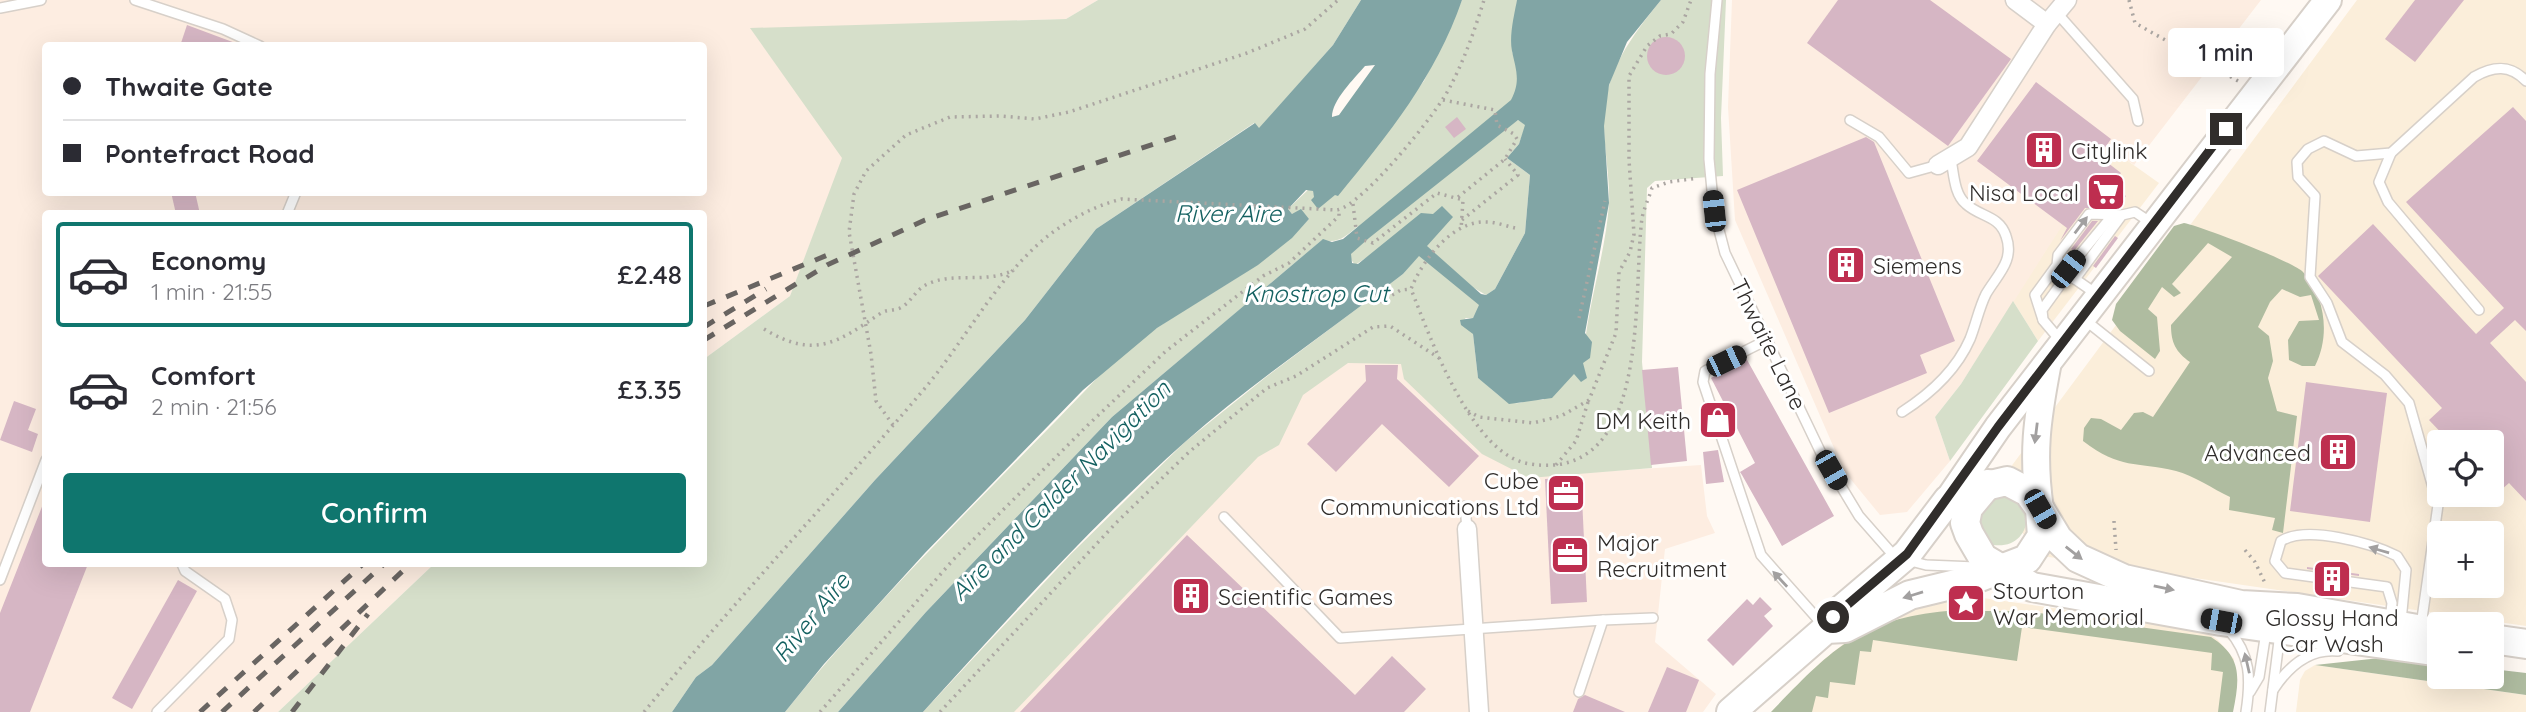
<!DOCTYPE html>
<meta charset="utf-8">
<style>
:root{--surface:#fff;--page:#f7f7f7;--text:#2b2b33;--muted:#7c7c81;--line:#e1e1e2;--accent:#0f766e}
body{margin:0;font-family:Quicksand,sans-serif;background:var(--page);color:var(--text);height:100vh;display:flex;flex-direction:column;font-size:26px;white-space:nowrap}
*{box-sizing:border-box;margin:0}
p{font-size:23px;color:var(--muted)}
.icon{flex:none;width:38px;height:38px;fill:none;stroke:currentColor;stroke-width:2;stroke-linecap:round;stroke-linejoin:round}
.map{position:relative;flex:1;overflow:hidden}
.sheet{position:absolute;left:42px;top:210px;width:665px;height:357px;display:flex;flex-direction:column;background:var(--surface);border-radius:7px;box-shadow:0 7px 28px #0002}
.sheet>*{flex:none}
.hud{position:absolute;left:42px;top:42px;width:665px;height:154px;border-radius:7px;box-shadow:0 7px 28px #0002;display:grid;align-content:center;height:154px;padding:0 21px;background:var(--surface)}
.tools{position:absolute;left:2427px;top:430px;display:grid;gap:14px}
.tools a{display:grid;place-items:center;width:77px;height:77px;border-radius:7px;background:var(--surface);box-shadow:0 7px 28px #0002;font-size:35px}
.end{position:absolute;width:32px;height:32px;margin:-16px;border:9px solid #302d2b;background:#fff;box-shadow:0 0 0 4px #fff}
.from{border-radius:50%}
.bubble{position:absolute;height:49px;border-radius:7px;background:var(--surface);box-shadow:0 7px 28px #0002;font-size:23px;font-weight:600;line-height:49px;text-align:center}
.car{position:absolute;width:21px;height:42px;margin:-21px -10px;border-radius:9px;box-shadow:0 0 5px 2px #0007;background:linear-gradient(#222 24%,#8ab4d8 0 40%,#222 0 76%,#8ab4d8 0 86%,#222 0)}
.hud b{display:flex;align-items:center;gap:24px;height:66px;font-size:26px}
.hud b+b{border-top:2px solid var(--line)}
.hud i{width:18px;height:18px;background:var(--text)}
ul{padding:12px 0 0;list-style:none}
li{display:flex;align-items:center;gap:21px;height:105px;margin:0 14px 10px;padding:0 7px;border:4px solid transparent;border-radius:7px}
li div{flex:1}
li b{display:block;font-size:26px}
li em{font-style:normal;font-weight:600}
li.current{border-color:var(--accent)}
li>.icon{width:63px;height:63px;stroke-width:1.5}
.primary-button{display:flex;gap:14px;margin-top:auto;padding:14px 21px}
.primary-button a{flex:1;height:80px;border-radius:7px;background:var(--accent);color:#fff;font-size:28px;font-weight:600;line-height:80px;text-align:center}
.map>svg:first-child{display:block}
.commercial{fill:#fbeeda;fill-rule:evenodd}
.industrial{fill:#fdede1;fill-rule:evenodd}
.green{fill:#d6dfca}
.forest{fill:#afbca0}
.water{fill:#81a5a5;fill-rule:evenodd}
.building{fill:#d6b6c4}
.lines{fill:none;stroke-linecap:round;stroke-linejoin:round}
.lane-casing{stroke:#d7d0c9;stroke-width:12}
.street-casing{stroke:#d7d0c9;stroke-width:21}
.secondary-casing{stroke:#d7d0c9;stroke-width:30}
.primary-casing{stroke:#d7d0c9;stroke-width:32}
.path{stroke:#aba6a2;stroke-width:3.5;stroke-dasharray:2 5;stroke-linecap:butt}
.lane{stroke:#fff;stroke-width:9}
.street{stroke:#fff;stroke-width:18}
.secondary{stroke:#fff;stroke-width:26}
.primary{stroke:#fff;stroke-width:28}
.rail{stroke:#696562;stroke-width:5;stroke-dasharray:12 12;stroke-linecap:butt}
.oneway{fill:#a2a0a0}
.route{stroke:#302d2b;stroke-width:9}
.labels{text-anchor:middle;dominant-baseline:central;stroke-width:6;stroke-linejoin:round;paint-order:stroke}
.poi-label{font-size:23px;fill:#302d2b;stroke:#fff;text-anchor:start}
.street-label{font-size:23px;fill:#302d2b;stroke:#fff}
.water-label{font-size:24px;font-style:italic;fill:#146161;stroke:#fff}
</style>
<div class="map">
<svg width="2526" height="712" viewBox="0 0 2526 712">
<rect width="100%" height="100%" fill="#fff9f3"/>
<g class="commercial">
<path d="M2357 0H2526V626L2042 556 1990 495ZM2440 443H2492V495H2440ZM2440 534H2492V586H2440Z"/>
<path d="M2111 149 2159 183 2038 341 2013 301Z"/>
<path d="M1983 598 2202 629 2218 640 2234 659 2232 712H1773L1821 662 1862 629 1900 611 1935 602Z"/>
<path d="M2315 665 2526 695V712H2296L2300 680 2305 671Z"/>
</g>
<g class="industrial">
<path d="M0 0H1098L1066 19 751 29 843 158 790 296 704 359V214H46V564H434L278 712H0ZM46 46H704V192H46Z"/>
<path d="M1732 0H2261L2134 165 2111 149 1961 384 1935 417 1950 461 1907 512 1880 515 1844 471 1735 220 1728 107Z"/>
<path d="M1338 323 1581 473 1701 465 1707 516 1715 533 1665 549 1655 642 1716 694 1703 712H923L1071 554 1185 442Z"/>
</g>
<g class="green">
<path d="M1098 0H1361L1333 45 1259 129 1254 123 1096 229 1025 320 875 480 712 665 696 677 672 712H278L434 564H704V359L790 296 842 158 750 28 1066 19Z"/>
<path d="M1462 0H1517L1512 52 1516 60 1518 87 1505 128 1518 120 1526 125 1519 144 1507 158 1530 175 1525 233 1495 289 1486 295 1474 288 1480 305 1473 318H1465L1473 334 1478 378C1493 388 1510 413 1528 399L1543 400 1583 363C1586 309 1605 258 1609 204 1610 180 1605 154 1604 129 1601 77 1630 38 1661 0H1726L1721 118 1723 176 1655 181 1647 188 1642 362 1652 468 1529 478 1482 454 1404 379 1401 364 1348 363 1303 395 1279 445 1258 457 1014 712H923L1071 554 1185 442 1266 377 1403 274 1432 239 1433 214 1355 265 1350 258 1358 226C1346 236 1339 244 1322 240L1112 417 926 612 838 712H785C867 611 959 520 1049 428 1073 404 1095 379 1120 356 1179 305 1256 278 1309 219L1292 214 1288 209 1309 189 1313 191 1318 209 1424 81Z"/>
<path d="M2013 301 2038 341 1950 461 1935 417 1961 384Z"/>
<path d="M2007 491 2027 510C2029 535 2013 550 1988 544L1972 513 1975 504Z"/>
</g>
<g class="forest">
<path d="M2184 223C2200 226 2294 262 2303 272 2326 297 2330 337 2315 366H2302L2289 360 2288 340 2299 321 2319 320 2311 295 2300 297 2282 289 2270 302 2258 327 2269 336 2273 361 2268 378 2277 411 2297 416 2283 533 2272 530 2275 518 2229 510 2230 497C2213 489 2193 475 2176 471 2135 461 2121 470 2083 441L2084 428 2091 418 2101 419 2121 430 2134 413 2143 412 2153 417 2190 362C2176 352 2171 343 2171 325L2232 257 2208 243 2172 284 2181 293 2174 297 2162 287 2148 309 2157 317 2160 351 2155 359 2120 331 2112 320 2116 304 2174 226Z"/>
<path d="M1947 611H2024L2211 637C2242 657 2240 677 2233 712H2218L2223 672 2211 670 2212 653 2022 627 2017 661 1873 640 1871 652 1860 651 1855 685 1830 682 1828 698 1816 696 1812 712H1771C1830 651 1859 619 1947 611Z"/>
<path d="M2380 658 2439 664 2440 677H2492V669L2526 673V695L2315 665Z"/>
</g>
<g class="water">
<path d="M1361 0H1462C1436 76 1388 135 1338 196L1335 195 1318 209 1311 200 1314 197 1313 191 1306 190 1288 209 1292 214 1301 209 1309 219 1292 238 1258 265 1157 328 1083 390 925 553 824 664 785 712H672L696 677 712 665 875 480 1025 320 1096 229 1255 123 1259 128 1333 45ZM1375 65 1339 115 1332 117C1332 100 1354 79 1365 66Z"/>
<path d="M1517 0H1661L1627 42 1609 85 1604 126 1609 203 1585 333 1592 342 1590 358 1583 363 1587 378 1581 382 1574 374 1552 398 1509 404 1478 378 1473 334 1461 325 1460 320 1473 318 1479 305 1419 256 1403 274C1331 330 1254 381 1185 442 1092 525 1007 619 923 712H838L926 612 1112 417 1323 239 1332 242 1343 239 1511 100C1521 81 1516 70 1512 51 1509 36 1514 16 1517 0ZM1518 120 1525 125 1519 144 1507 158 1530 175 1525 233 1495 289 1486 295 1481 294 1427 246 1453 217 1442 206 1433 214 1421 213 1358 264 1352 263 1351 254 1369 238Z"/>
</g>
<g class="building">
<path d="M1838 0H1930L2011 59 1948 146 1807 43Z"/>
<path d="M2415 0H2464L2415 62 2385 39Z"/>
<path d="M187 25 238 44V46H180Z"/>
<circle cx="1666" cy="56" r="19"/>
<path d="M2036 82 2111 139 2099 156 2121 173 2115 181 2120 185 2117 189 2126 196 2117 208H2085L2060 241 2067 228 1977 161Z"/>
<path d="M2513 107 2526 121V331L2515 320 2490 343 2526 382V501L2509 483 2501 490 2492 481 2498 471 2492 464V443H2451L2429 420 2442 408 2318 276 2373 224 2476 334 2504 308 2406 202Z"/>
<path d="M1457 117 1466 129 1454 138 1445 127Z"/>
<path d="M1866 137 1874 142 1955 341 1920 355 1927 373 1829 413 1737 190Z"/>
<path d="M171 192H195L200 214H176Z"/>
<path d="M2092 221H2098L2074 251 2071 249Z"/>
<path d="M2115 236 2118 238 2096 268 2093 266Z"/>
<path d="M1746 358 1834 516 1782 546 1742 475 1740 472 1755 463 1711 378Z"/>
<path d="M1365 365H1398L1397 379 1479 456 1449 487 1382 424 1336 472 1307 444 1366 381Z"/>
<path d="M1678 367 1687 461 1651 465 1642 370Z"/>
<path d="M2306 382 2387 393 2370 522 2290 511Z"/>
<path d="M14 401 36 409 28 430 38 434 32 452 0 440Z"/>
<path d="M1718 450 1724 482 1706 484 1703 452Z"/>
<path d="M1581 477 1587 602 1551 604 1545 479Z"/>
<path d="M45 499 46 564H88L30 712H0V613Z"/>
<path d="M1187 535 1355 695 1392 656 1426 689 1404 712H1020Z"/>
<path d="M2307 567 2359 574V576L2307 569Z"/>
<path d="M178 580 197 591 132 709 112 698Z"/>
<path d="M1760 597 1772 609 1764 616 1773 626 1733 666 1707 640 1747 599 1753 605Z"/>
<path d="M1667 667 1699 680 1686 712H1648Z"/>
<path d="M1585 695 1625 712H1573L1578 699Z"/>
</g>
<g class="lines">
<g class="lane-casing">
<g id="lane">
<path d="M135 0 223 29 260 46"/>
<path d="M1717 0 1710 74 1709 159 1714 211 1725 253 1821 453 1859 516 1895 557 1926 565 1976 567"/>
<path d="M0 8 41 0"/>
<path d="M2057 13 2133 99 2138 121"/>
<path d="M1850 120 1879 137 1909 173 1938 165"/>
<path d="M2391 153 2379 182 2388 202 2479 310"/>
<path d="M287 214 296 192"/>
<path d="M2072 277 2098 295"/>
<path d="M2075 279 2122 215 2135 212 2153 224"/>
<path d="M2043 320 2035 295 2057 265 2058 255 2089 214 2122 215"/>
<path d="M2085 320 2149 371"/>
<path d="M1767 340 1705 371 1703 382 1761 555 1823 625"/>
<path d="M2060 340 2043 320 2042 310 2068 274V269L2111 217"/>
<path d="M1902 412C1930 394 1956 371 1970 339 1976 324 1979 308 1986 294 1997 275 2015 261 2006 236 1999 215 1980 217 1966 204 1954 194 1954 174 1951 160"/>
<path d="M1465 506 1467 529"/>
<path d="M1224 517 1340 638 1603 620 1579 692"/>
<path d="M0 580 46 460"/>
<path d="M1603 620 1653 618"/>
<path d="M2390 620 2392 603 2387 587 2285 573 2275 561 2281 541C2307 525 2371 543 2397 556L2406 570 2401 621"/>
<path d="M2421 626 2438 505 2409 403 2385 375 2342 342 2327 303 2310 277 2315 196 2298 177 2297 162 2308 149 2324 141 2356 156 2391 153 2474 77C2493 66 2510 64 2526 81"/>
<path d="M2228 629C2251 655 2251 679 2246 712"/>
<path d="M2273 690C2288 667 2309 648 2338 651"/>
<path d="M2250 692 2259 677 2266 632"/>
<path d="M157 712 229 639 232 620 225 599 185 571 182 564"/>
<path d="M2270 712 2280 633"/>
</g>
</g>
<g class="street-casing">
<g id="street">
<path d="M2015 0 2047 24"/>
<path d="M1938 165 1968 147 2047 24 2067 0"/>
<path d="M1467 529 1479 712"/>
</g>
</g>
<g class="secondary-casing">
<g id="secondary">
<path d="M1948 500 1998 427 2328 0"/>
<path d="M2040 509C2032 454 2037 420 2047 367"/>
</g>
</g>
<g class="primary-casing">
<g id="primary">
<path d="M1988 484 1968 508 1965 523 1969 534 1983 558 2032 587 2221 621 2440 652"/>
<path d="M2041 511 2058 539 2078 558 2124 579 2241 605 2297 608 2440 633"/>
<path d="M2492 639 2526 644"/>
<path d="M1731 712 1826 629 1833 617 1907 554 1948 500 1969 490 2007 481 2028 492 2040 509 2042 536 2027 559 1972 580 1910 595 1845 628 1826 629"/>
</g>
</g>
<g class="path">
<path d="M2129 0 2135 23 2238 81"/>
<path d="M1443 100 1495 110 1497 125 1514 134 1517 139 1505 159 1457 198"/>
<path d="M1353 204 1357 238 1373 243 1437 193 1463 200 1461 230"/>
<path d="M1462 220 1518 175 1505 159"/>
<path d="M1515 228C1506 226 1496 222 1487 222 1452 220 1422 261 1411 289 1430 337 1472 456 1530 464 1653 483 1632 293 1642 218 1644 208 1649 198 1652 188L1669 182 1698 178"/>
<path d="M1380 302 1401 290 1411 289"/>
<path d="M1579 318 1605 201"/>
<path d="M764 329C815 360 838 342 881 313 887 309 896 311 902 307 913 300 916 288 930 283 956 272 986 284 1014 270"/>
<path d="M1468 411 1479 417 1533 423 1561 416 1589 400 1616 333 1619 272 1630 252 1634 234 1629 160V76L1647 46 1660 36 1671 34 1683 22 1691 0"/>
<path d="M893 425 876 401 871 354 849 232 854 194 866 171 906 135 950 117 1001 116 1035 119 1069 112 1247 53 1305 29 1338 0"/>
<path d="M1556 465 1576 441 1588 402"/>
<path d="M2114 521 2116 550"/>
<path d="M2245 550 2255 562 2265 583"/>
<path d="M644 712C733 603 829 501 920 394 959 349 988 293 1031 251 1055 227 1089 207 1122 199L1337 210C1363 205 1439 111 1451 85 1465 58 1475 29 1484 0"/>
<path d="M820 712 953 560 1088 425 1166 351 1263 276 1289 263 1339 216V209"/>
<path d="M940 712 1116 523 1189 452 1267 388 1296 376 1373 327 1390 326 1439 358"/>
</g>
<use href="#lane" class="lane"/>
<use href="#street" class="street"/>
<use href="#secondary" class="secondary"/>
<use href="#primary" class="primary"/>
<g class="rail">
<path d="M704 306 830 254"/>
<path d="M704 327 766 289"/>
<path d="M704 340 827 265 925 220 1187 133"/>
<path d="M200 712 363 564"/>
<path d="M222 712 384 564"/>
<path d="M254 712 410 564"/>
<path d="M292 712 368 614"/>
</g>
</g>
<defs><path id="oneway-solid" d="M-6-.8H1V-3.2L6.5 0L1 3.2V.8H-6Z" transform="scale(1.75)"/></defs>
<g class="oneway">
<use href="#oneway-solid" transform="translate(2081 225) rotate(-53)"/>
<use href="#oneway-solid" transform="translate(2036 433) rotate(97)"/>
<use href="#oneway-solid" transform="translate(2379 550) rotate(-164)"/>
<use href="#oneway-solid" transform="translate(2074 553) rotate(38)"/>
<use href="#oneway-solid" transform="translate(1780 579) rotate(-133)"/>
<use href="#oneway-solid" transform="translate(2164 588) rotate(12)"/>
<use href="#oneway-solid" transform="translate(1913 595) rotate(163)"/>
<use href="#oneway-solid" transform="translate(2247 663) rotate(-103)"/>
</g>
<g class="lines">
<path class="route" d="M1833 617 1907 554 1998 427 2226 129"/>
</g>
<defs>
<g id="building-square" transform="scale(2.0125)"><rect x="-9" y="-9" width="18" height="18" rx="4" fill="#be2e4f" stroke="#fff"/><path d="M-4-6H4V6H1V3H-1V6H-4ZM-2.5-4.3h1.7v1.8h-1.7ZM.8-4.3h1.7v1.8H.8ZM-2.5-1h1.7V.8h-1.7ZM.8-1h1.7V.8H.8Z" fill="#fff"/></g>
<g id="supermarket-square" transform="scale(2.0125)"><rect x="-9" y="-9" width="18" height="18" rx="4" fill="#be2e4f" stroke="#fff"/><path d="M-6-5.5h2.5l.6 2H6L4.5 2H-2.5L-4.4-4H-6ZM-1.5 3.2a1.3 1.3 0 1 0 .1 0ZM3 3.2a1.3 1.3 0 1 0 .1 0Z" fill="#fff"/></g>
<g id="shop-square" transform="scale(2.0125)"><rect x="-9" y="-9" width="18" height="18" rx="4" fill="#be2e4f" stroke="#fff"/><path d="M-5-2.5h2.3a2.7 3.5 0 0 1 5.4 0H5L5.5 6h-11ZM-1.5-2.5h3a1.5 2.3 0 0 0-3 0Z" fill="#fff"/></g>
<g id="office-square" transform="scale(2.0125)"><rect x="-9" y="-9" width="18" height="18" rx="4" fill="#be2e4f" stroke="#fff"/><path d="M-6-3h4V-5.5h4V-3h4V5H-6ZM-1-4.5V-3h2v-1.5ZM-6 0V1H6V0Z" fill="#fff"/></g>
<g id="sight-square" transform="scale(2.0125)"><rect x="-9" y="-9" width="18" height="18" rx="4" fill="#be2e4f" stroke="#fff"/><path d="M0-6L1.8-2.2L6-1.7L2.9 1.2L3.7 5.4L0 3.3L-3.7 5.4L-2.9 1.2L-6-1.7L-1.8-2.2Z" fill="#fff"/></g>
</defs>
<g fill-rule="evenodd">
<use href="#building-square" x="2044" y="150"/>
<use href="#supermarket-square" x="2106" y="192"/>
<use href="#building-square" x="1846" y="265"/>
<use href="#shop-square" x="1718" y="420"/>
<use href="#building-square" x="2338" y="452"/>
<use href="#office-square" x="1566" y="493"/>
<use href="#office-square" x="1570" y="555"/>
<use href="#building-square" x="2332" y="579"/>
<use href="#building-square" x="1191" y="596"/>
<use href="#sight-square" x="1966" y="603"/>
</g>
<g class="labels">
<g class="poi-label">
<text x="2071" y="150">Citylink</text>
<text x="2079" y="192" text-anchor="end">Nisa Local</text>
<text x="1873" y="265">Siemens</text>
<text x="1691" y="420" text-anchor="end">DM Keith</text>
<text x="2311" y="452" text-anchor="end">Advanced</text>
<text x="1539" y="480" text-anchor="end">Cube<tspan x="1539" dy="26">Communications Ltd</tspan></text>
<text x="1597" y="542">Major<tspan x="1597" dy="26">Recruitment</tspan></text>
<text x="1993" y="590">Stourton<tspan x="1993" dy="26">War Memorial</tspan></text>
<text x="1218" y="596">Scientific Games</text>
<text x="2332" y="617" text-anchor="middle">Glossy Hand<tspan x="2332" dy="26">Car Wash</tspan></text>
</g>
<g class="street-label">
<text transform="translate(1769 344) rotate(64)">Thwaite Lane</text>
</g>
<g class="water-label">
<text x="1228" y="213">River Aire</text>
<text x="1316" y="293">Knostrop Cut</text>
<text transform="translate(1060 490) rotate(-45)">Aire and Calder Navigation</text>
<text transform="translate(811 617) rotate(-51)">River Aire</text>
</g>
</g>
</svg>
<div class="tools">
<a><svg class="icon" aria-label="locate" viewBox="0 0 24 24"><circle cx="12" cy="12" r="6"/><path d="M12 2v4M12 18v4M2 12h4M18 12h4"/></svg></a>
<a>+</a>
<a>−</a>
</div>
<i class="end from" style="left:1833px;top:617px"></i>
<i class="end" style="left:2226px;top:129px"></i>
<div class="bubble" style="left:2168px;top:28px;width:116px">1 min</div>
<i class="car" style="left:1714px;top:211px;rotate:354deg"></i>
<i class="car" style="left:2068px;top:269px;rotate:38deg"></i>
<i class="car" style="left:1726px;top:361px;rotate:64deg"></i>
<i class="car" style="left:1831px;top:470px;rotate:150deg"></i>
<i class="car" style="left:2040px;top:509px;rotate:150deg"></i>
<i class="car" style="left:2221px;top:621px;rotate:281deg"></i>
<div class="hud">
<b><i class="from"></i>Thwaite Gate</b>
<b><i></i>Pontefract Road</b>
</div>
<section class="sheet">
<ul>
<li class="current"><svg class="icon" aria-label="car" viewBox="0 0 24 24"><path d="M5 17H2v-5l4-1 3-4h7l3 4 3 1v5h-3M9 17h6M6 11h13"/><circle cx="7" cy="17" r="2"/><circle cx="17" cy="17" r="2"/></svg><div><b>Economy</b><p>1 min · 21:55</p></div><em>£2.48</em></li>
<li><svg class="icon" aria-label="car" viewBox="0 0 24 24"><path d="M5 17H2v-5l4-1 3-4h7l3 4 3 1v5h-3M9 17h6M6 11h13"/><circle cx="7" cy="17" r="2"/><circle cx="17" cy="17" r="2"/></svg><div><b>Comfort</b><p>2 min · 21:56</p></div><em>£3.35</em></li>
</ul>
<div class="primary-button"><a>Confirm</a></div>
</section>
</div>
